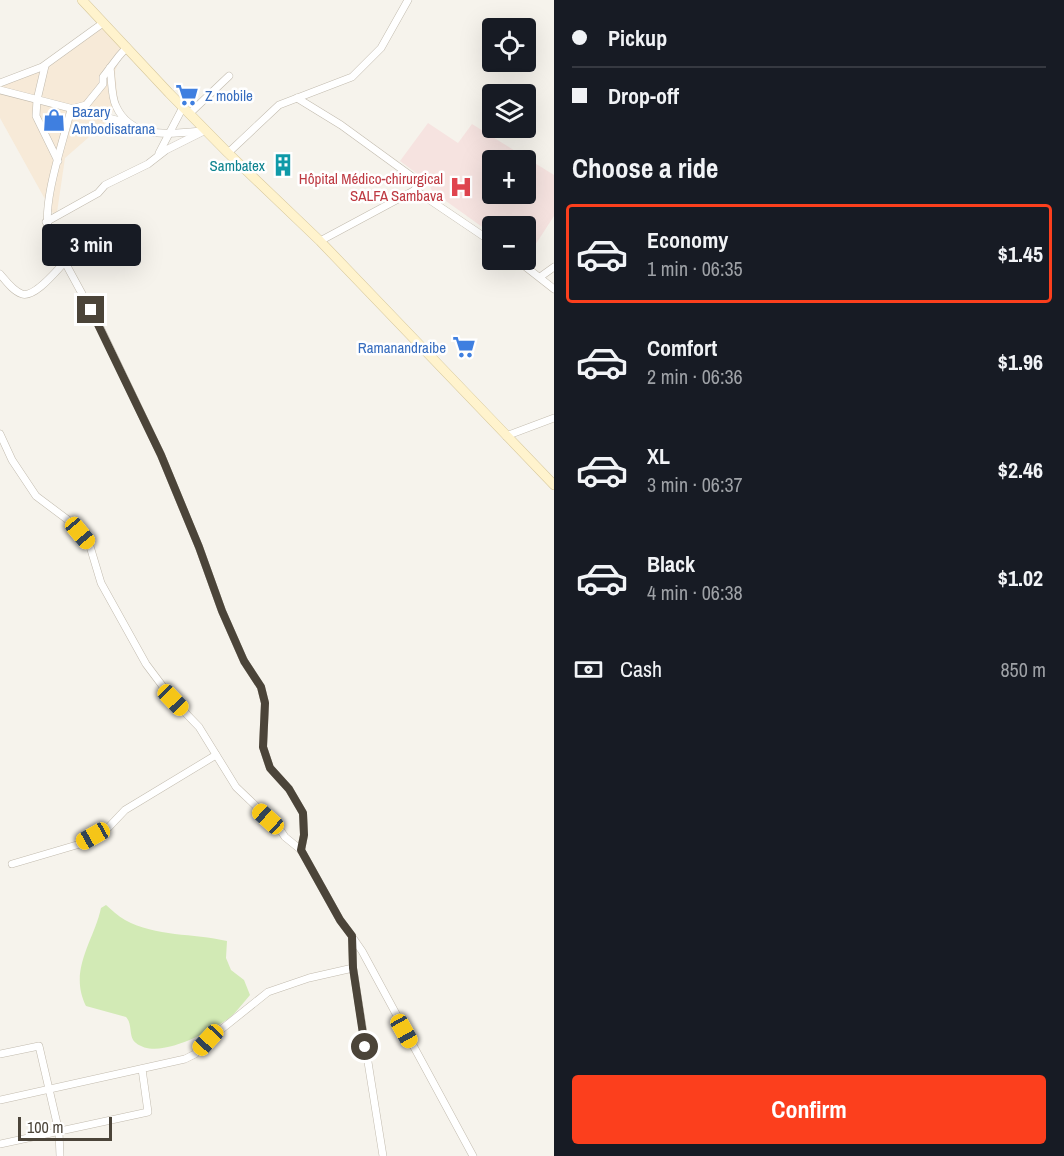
<!DOCTYPE html>
<meta charset="utf-8">
<style>
:root{--surface:#171b24;--page:#242831;--text:#f1f3f6;--muted:#9ea1a6;--line:#363941;--accent:#fc3f1d}
body{margin:0;font-family:"Archivo Narrow",sans-serif;background:var(--page);color:var(--text);height:100vh;display:flex;flex-direction:column;font-size:22px;white-space:nowrap}
*{box-sizing:border-box;margin:0}
p{font-size:20px;color:var(--muted)}
.icon{flex:none;width:33px;height:33px;fill:none;stroke:currentColor;stroke-width:2;stroke-linecap:round;stroke-linejoin:round}
.map{position:relative;flex:1;overflow:hidden}
.side{display:flex;flex-direction:column;background:var(--surface);width:510px}
.side>*{flex:none}
.top-card{display:grid;align-content:center;height:132px;padding:0 18px;background:var(--surface)}
.controls{position:absolute;left:482px;top:18px;display:grid;gap:12px}
.controls a{display:grid;place-items:center;width:54px;height:54px;border-radius:6px;background:var(--surface);box-shadow:0 6px 24px #0002;font-size:30px}
.scale{position:absolute;left:18px;bottom:15px;width:94px;box-sizing:border-box;padding-left:6px;border:3px solid #4b4439;border-top:0;font-size:16px;line-height:21px;white-space:nowrap;color:#4b4439;-webkit-text-stroke:4px #fff;paint-order:stroke}
.end{position:absolute;width:27px;height:27px;margin:-14px;border:8px solid #4b4439;background:#fff;box-shadow:0 0 0 3px #fff}
.from{border-radius:50%}
.bubble{position:absolute;height:42px;border-radius:6px;background:var(--surface);box-shadow:0 6px 24px #0002;font-size:20px;font-weight:800;line-height:42px;text-align:center}
.car{position:absolute;width:18px;height:36px;margin:-18px -9px;border-radius:8px;box-shadow:0 0 4px 2px #0007;background:linear-gradient(#f5c518 24%,#345 0 40%,#f5c518 0 76%,#345 0 86%,#f5c518 0)}
.top-card b{display:flex;align-items:center;gap:21px;height:57px;font-size:22px}
.top-card b+b{border-top:2px solid var(--line)}
.top-card i{width:15px;height:15px;background:var(--text)}
ul{padding:0;list-style:none}
li{display:flex;align-items:center;gap:18px;height:99px;margin:0 12px 9px;padding:0 6px;border:3px solid transparent;border-radius:6px}
li div{flex:1}
li b{display:block;font-size:22px}
li em{font-style:normal;font-weight:800}
li.current{border-color:var(--accent)}
li>.icon{width:54px;height:54px;stroke-width:1.5}
h2{padding:0 18px;font-size:27px;line-height:72px}
.pay{display:flex;align-items:center;gap:15px;height:66px;padding:0 18px;font-size:22px}
.pay p{margin-inline-start:auto}
.primary-button{display:flex;gap:12px;margin-top:auto;padding:12px 18px}
.primary-button a{flex:1;height:69px;border-radius:6px;background:var(--accent);color:#fff;font-size:24px;font-weight:800;line-height:69px;text-align:center}
main{display:flex;flex:1;min-height:0}
.map>svg:first-child{display:block}
.commercial{fill:#f7ead8}
.medical{fill:#f6e3e0;fill-rule:evenodd}
.green{fill:#d2eab5}
.lines{fill:none;stroke-linecap:round;stroke-linejoin:round}
.street-casing{stroke:#c2bbae;stroke-width:8}
.secondary-casing{stroke:#d6c79b;stroke-width:10}
.street{stroke:#fff;stroke-width:7}
.secondary{stroke:#fff3cd;stroke-width:9}
.route{stroke:#4b4439;stroke-width:8}
.labels{text-anchor:middle;dominant-baseline:central;stroke-width:5;stroke-linejoin:round;paint-order:stroke}
.shop-label{font-size:15px;fill:#366cbe;stroke:#fff;text-anchor:start}
.culture-label{font-size:15px;fill:#0d838f;stroke:#fff;text-anchor:end}
.health-label{font-size:15px;fill:#be3a42;stroke:#fff;text-anchor:end}
</style>
<main>
<div class="map">
<svg width="554" height="1156" viewBox="0 0 554 1156">
<rect width="100%" height="100%" fill="#f6f3ec"/>
<path class="commercial" d="M98 22 128 52 120 59 115 71 118 104 105 123 65 158 56 219 0 118V80L47 62Z"/>
<path class="medical" d="M428 123 458 143 472 124 554 175V216L526 259 525 226H492V234L432 191 428 182 400 161ZM492 160H525V194H492Z"/>
<path class="green" d="M106 905C112 910 118 916 125 920 156 937 193 933 227 941L226 958 231 970 244 980 250 995C243 1003 236 1013 228 1019 208 1032 158 1061 136 1043 128 1037 133 1024 126 1017L86 1006C68 970 94 941 101 908Z"/>
<g class="lines">
<g class="street-casing">
<g id="street">
<path d="M127 47 119 56 103 77V84L86 105 71 109C64 140 41 203 49 233L99 325 161 455 199 547 222 611 244 661 261 687 265 703 263 747 270 768 289 789 303 813 304 835 301 850"/>
<path d="M45 66 37 100 36 116 58 161"/>
<path d="M110 68C112 80 111 96 116 106 131 140 171 134 200 131"/>
<path d="M0 83 42 67 103 23"/>
<path d="M0 90 128 123"/>
<path d="M297 98 341 125 418 181 415 190"/>
<path d="M189 114 229 76"/>
<path d="M159 153 183 107"/>
<path d="M228 153 279 105 352 77 381 48 408 0"/>
<path d="M46 222 98 193 105 185 148 164 166 150 206 130"/>
<path d="M320 241 415 190 492 242"/>
<path d="M517 260 554 289"/>
<path d="M0 274C6 281 13 291 22 294 35 298 56 271 64 263"/>
<path d="M540 277 554 267"/>
<path d="M0 434 12 460 36 496 72 523 89 543 101 583 146 664 173 700 199 727 236 787 279 828 285 837 301 850 340 920 352 936 353 968 383 1156"/>
<path d="M506 436 554 418"/>
<path d="M12 864 80 844 107 829 125 810 216 755"/>
<path d="M353 938 362 951 473 1156"/>
<path d="M0 1054 39 1046 59 1132 60 1156"/>
<path d="M0 1100 185 1059 195 1054 208 1040 268 992 309 978 353 968"/>
<path d="M0 1144 148 1112 142 1069"/>
</g>
</g>
<g class="secondary-casing">
<path id="secondary" d="M82 0 169 93 228 153 320 241 554 485"/>
</g>
<use href="#street" class="street"/>
<use href="#secondary" class="secondary"/>
</g>
<g class="lines">
<path class="route" d="M91 310 161 455 199 547 222 611 244 661 261 687 265 703 263 747 270 768 289 789 303 813 304 835 301 850 340 920 352 936 353 968 365 1047"/>
</g>
<defs>
<g id="supermarket-bare" transform="scale(1.8)"><path d="M-6-5.5h2.5l.6 2H6L4.5 2H-2.5L-4.4-4H-6ZM-1.5 3.2a1.3 1.3 0 1 0 .1 0ZM3 3.2a1.3 1.3 0 1 0 .1 0Z" fill="#3f7fe0" stroke="#fff" stroke-width="2.5" paint-order="stroke"/></g>
<g id="shop-bare" transform="scale(1.8)"><path d="M-5-2.5h2.3a2.7 3.5 0 0 1 5.4 0H5L5.5 6h-11ZM-1.5-2.5h3a1.5 2.3 0 0 0-3 0Z" fill="#3f7fe0" stroke="#fff" stroke-width="2.5" paint-order="stroke"/></g>
<g id="building-bare" transform="scale(1.8)"><path d="M-4-6H4V6H1V3H-1V6H-4ZM-2.5-4.3h1.7v1.8h-1.7ZM.8-4.3h1.7v1.8H.8ZM-2.5-1h1.7V.8h-1.7ZM.8-1h1.7V.8H.8Z" fill="#0f9aa8" stroke="#fff" stroke-width="2.5" paint-order="stroke"/></g>
<g id="hospital-bare" transform="scale(1.8)"><path d="M-5-5h3v3.5h4V-5h3V5h-3V1.5h-4V5h-3Z" fill="#e0444e" stroke="#fff" stroke-width="2.5" paint-order="stroke"/></g>
</defs>
<g fill-rule="evenodd">
<use href="#supermarket-bare" x="187" y="95"/>
<use href="#shop-bare" x="54" y="120"/>
<use href="#building-bare" x="283" y="165"/>
<use href="#hospital-bare" x="461" y="187"/>
<use href="#supermarket-bare" x="464" y="347"/>
</g>
<g class="labels">
<g class="shop-label">
<text x="205" y="95">Z mobile</text>
<text x="72" y="111">Bazary<tspan x="72" dy="17">Ambodisatrana</tspan></text>
<text x="446" y="347" text-anchor="end">Ramanandraibe</text>
</g>
<g class="culture-label">
<text x="265" y="165">Sambatex</text>
</g>
<g class="health-label">
<text x="443" y="178">Hôpital Médico-chirurgical<tspan x="443" dy="17">SALFA Sambava</tspan></text>
</g>
</g>
</svg>
<div class="controls">
<a><svg class="icon" aria-label="locate" viewBox="0 0 24 24"><circle cx="12" cy="12" r="6"/><path d="M12 2v4M12 18v4M2 12h4M18 12h4"/></svg></a>
<a><svg class="icon" aria-label="layers" viewBox="0 0 24 24"><path d="M12 4l9 5-9 5-9-5zM3 14l9 5 9-5"/></svg></a>
<a>+</a>
<a>−</a>
</div>
<div class="scale">100 m</div>
<i class="end from" style="left:365px;top:1047px"></i>
<i class="end" style="left:91px;top:310px"></i>
<div class="bubble" style="left:42px;top:224px;width:99px">3 min</div>
<i class="car" style="left:80px;top:533px;rotate:140deg"></i>
<i class="car" style="left:173px;top:700px;rotate:136deg"></i>
<i class="car" style="left:268px;top:819px;rotate:312deg"></i>
<i class="car" style="left:93px;top:836px;rotate:241deg"></i>
<i class="car" style="left:404px;top:1031px;rotate:151deg"></i>
<i class="car" style="left:208px;top:1040px;rotate:223deg"></i>
</div>
<section class="side">
<div class="top-card">
<b><i class="from"></i>Pickup</b>
<b><i></i>Drop-off</b>
</div>
<h2>Choose a ride</h2>
<ul>
<li class="current"><svg class="icon" aria-label="car" viewBox="0 0 24 24"><path d="M5 17H2v-5l4-1 3-4h7l3 4 3 1v5h-3M9 17h6M6 11h13"/><circle cx="7" cy="17" r="2"/><circle cx="17" cy="17" r="2"/></svg><div><b>Economy</b><p>1 min · 06:35</p></div><em>$1.45</em></li>
<li><svg class="icon" aria-label="car" viewBox="0 0 24 24"><path d="M5 17H2v-5l4-1 3-4h7l3 4 3 1v5h-3M9 17h6M6 11h13"/><circle cx="7" cy="17" r="2"/><circle cx="17" cy="17" r="2"/></svg><div><b>Comfort</b><p>2 min · 06:36</p></div><em>$1.96</em></li>
<li><svg class="icon" aria-label="car" viewBox="0 0 24 24"><path d="M5 17H2v-5l4-1 3-4h7l3 4 3 1v5h-3M9 17h6M6 11h13"/><circle cx="7" cy="17" r="2"/><circle cx="17" cy="17" r="2"/></svg><div><b>XL</b><p>3 min · 06:37</p></div><em>$2.46</em></li>
<li><svg class="icon" aria-label="car" viewBox="0 0 24 24"><path d="M5 17H2v-5l4-1 3-4h7l3 4 3 1v5h-3M9 17h6M6 11h13"/><circle cx="7" cy="17" r="2"/><circle cx="17" cy="17" r="2"/></svg><div><b>Black</b><p>4 min · 06:38</p></div><em>$1.02</em></li>
</ul>
<div class="pay"><svg class="icon" aria-label="cash" viewBox="0 0 24 24"><path d="M3 7h18v10H3z"/><circle cx="12" cy="12" r="2"/></svg>Cash<p>850 m</p></div>
<div class="primary-button"><a>Confirm</a></div>
</section>
</main>
